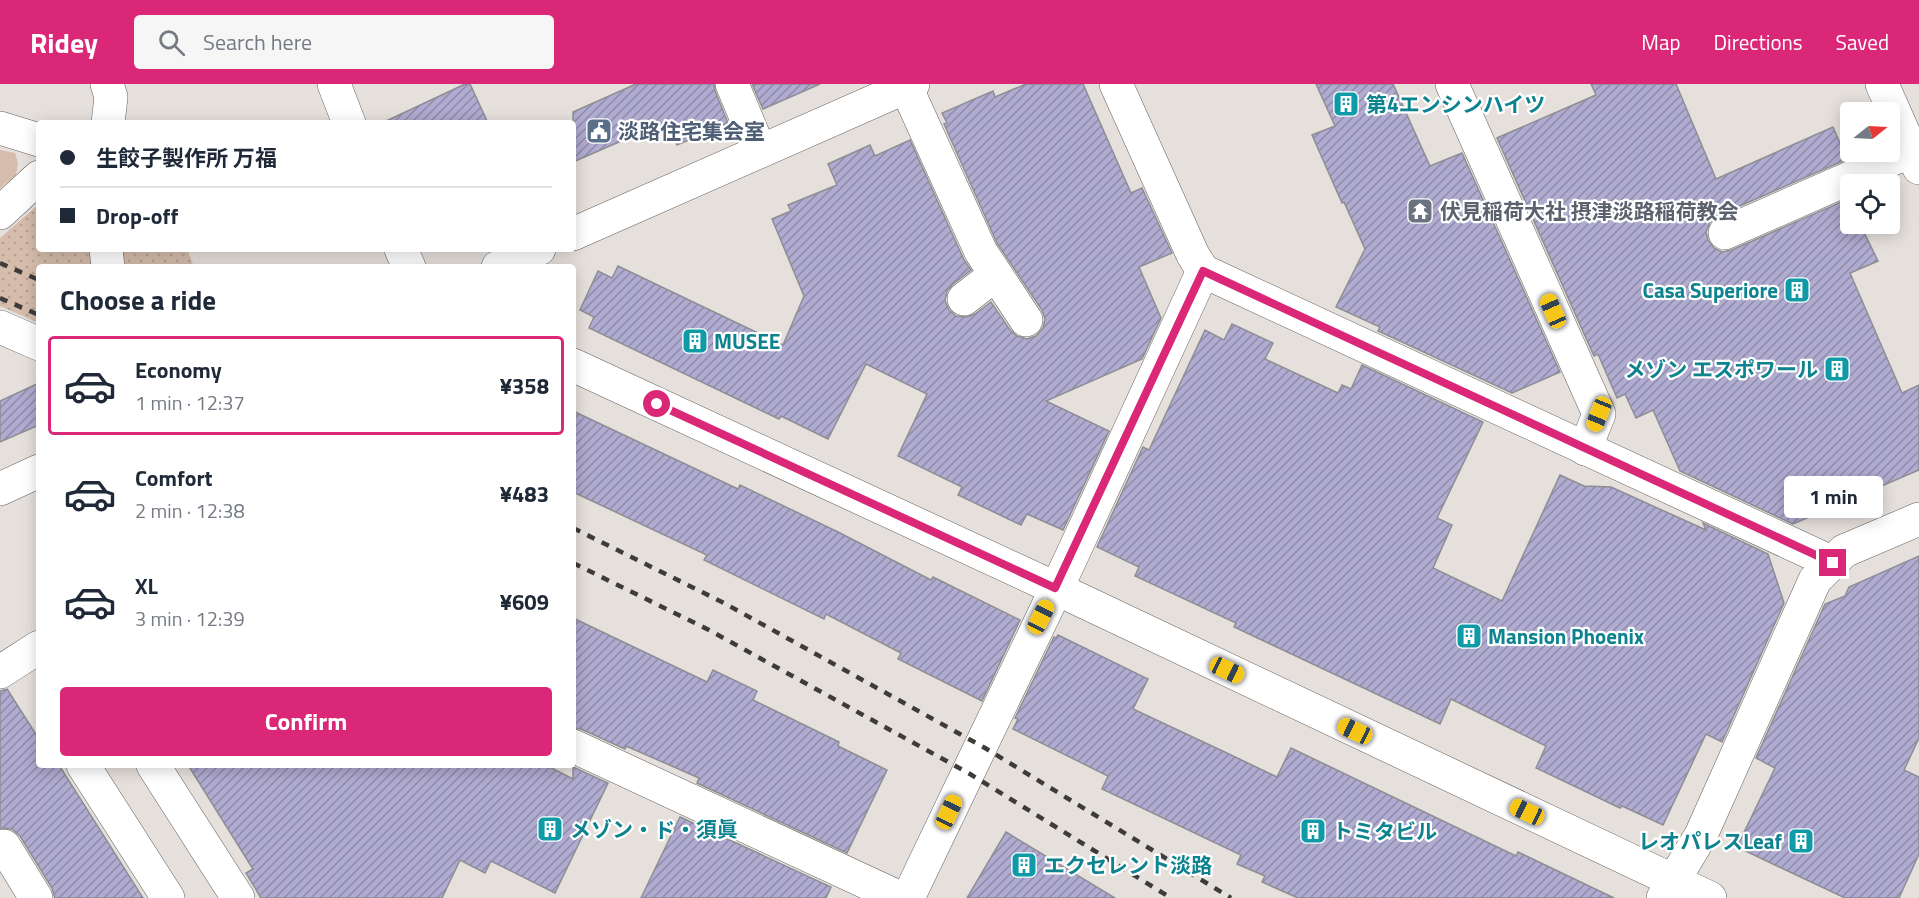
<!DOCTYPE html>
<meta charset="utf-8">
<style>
:root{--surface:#fff;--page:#f6f6f7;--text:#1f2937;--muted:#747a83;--line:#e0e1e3;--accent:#db2777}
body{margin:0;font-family:"Titillium Web","Noto Sans JP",sans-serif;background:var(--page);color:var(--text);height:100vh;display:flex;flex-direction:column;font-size:22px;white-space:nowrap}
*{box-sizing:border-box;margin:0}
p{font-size:20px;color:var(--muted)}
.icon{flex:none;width:33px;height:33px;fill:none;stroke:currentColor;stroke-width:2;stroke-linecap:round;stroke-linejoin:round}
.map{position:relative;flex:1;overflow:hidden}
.sheet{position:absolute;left:36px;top:180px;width:540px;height:504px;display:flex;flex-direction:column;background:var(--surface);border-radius:6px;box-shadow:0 3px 15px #0003}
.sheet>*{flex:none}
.banner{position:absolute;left:36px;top:36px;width:540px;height:132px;border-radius:6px;box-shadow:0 3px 15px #0003;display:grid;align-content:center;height:132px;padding:0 24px;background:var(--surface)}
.needle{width:39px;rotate:72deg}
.controls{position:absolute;left:1840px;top:18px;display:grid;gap:12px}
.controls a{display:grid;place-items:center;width:60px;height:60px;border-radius:6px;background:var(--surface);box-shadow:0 3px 15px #0003;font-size:30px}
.end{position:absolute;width:27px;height:27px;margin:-14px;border:8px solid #db2777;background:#fff;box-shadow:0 0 0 3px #fff}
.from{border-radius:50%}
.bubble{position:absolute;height:42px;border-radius:6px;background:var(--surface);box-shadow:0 3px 15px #0003;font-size:20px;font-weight:700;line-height:42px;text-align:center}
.car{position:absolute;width:18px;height:36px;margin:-18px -9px;border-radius:8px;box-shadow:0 0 4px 2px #0007;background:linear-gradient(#f5c518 24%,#345 0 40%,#f5c518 0 76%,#345 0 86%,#f5c518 0)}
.banner b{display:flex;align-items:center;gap:21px;height:57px;font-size:22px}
.banner b+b{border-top:2px solid var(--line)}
.banner i{width:15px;height:15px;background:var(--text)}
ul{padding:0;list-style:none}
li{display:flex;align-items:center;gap:18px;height:99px;margin:0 12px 9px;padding:0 12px;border:3px solid transparent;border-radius:6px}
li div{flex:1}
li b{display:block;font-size:22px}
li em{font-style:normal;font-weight:700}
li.active{border-color:var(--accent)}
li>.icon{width:54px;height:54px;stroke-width:1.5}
h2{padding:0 24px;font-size:27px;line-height:72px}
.button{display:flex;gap:12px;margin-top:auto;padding:12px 24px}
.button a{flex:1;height:69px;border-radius:6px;background:var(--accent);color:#fff;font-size:24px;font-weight:700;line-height:69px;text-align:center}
header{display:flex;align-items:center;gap:36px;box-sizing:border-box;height:84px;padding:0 30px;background:var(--accent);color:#fff}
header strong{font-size:28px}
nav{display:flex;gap:33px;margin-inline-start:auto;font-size:21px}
.search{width:420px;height:54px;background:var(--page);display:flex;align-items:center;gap:15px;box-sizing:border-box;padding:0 21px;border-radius:6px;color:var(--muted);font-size:22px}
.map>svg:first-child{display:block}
.grass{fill:url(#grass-dots)}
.green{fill:#d5bcab}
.building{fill:url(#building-hatch);stroke:#8e8d93;stroke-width:1.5}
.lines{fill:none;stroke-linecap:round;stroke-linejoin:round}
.minor-casing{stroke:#645f5c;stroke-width:34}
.minor{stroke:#fff;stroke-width:33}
.rail{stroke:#3e3c3a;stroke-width:4.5;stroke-dasharray:8 8;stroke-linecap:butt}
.route{stroke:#db2777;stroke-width:8}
.labels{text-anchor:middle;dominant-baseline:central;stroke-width:4.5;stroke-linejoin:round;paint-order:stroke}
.culture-label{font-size:21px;font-weight:bold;fill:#0d838f;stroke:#fff;text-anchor:start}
.service-label{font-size:21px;font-weight:bold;fill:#4e5e75;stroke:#fff;text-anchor:start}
.worship-label{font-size:21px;font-weight:bold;fill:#5b616d;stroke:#fff;text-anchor:start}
</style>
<header>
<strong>Ridey</strong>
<div class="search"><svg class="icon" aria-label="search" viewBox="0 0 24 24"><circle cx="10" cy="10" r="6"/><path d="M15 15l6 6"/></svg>Search here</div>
<nav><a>Map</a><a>Directions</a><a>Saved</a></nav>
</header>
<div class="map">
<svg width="1919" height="814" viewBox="0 0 1919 814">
<defs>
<pattern id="grass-dots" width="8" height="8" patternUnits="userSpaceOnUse" patternTransform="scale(1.5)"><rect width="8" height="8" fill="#d5bcab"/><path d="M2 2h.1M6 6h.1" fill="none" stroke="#b7a193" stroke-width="1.8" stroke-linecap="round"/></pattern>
<pattern id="building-hatch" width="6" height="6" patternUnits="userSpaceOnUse" patternTransform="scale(1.5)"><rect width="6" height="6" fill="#b0abd0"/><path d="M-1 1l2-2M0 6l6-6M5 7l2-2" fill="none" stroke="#8f8ba9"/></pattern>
</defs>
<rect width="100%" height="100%" fill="#e6e0dc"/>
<g class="grass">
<path d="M39 120V165H92L93 183H39V239L0 222V154Z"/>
<path d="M122 165H187L194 183H122Z"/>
</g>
<path class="green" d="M0 66 15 69 18 79 16 91 0 104Z"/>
<g class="building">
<path d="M465 0H470L488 39H382Z"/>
<path d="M636 0H714L715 7 728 39 677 61 667 37 573 78V28Z"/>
<path d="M752 0H820L763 25Z"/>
<path d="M1026 0H1083L1131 109 1142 104 1172 169 1139 183 1161 234 1142 275 1046 317 1109 347 1063 446 1027 430 1021 441 958 411 962 403 898 372 927 310 866 280 828 355 781 332 779 335 589 244 594 233 580 226 598 187 612 194 618 182 783 261 804 212 772 135 791 127 788 121 837 101 828 80 870 61 875 72 910 56 964 176 971 186 953 200 947 207 945 217 949 226 956 232 967 233 975 230 991 218 1010 246 1017 252 1027 255 1036 252 1043 244 1045 235 1042 226 997 159 944 40 947 39 942 29 993 7 995 13Z"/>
<path d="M1316 0H1393L1430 82 1462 69 1560 288 1512 309 1378 247 1380 243 1336 223 1365 165 1344 118 1342 119 1312 51 1335 42Z"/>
<path d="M1591 0H1676L1716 95 1833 43 1847 75 1717 132 1710 138 1706 148 1708 156 1714 164 1722 168 1732 166 1848 115 1851 121V140H1860L1878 177 1850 189 1902 309 1919 301V386L1793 440 1680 387 1653 326 1636 334 1625 310 1617 314 1598 270 1594 272 1497 54 1596 11Z"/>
<path d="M1232 240 1273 259 1265 275 1338 309 1342 301 1351 305 1362 281 1483 338 1437 434 1452 441 1433 484 1502 517 1560 391 1584 402 1611 403 1706 446 1703 439 1768 470 1784 519 1722 658 1706 650 1663 741 1622 722 1620 724 1536 684 1546 662 1451 615 1440 640 1234 543 1236 539 1135 492 1139 483 1097 463 1143 363 1149 366 1205 246 1224 256Z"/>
<path d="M39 299V341L0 358V317Z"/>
<path d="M573 327 738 405 740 401 838 448 931 496 933 493 1020 536 982 617 898 575 901 569 826 530 824 535 704 476 707 471 573 408Z"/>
<path d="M1919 472V654L1904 686 1919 693V770L1899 814H1845L1737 763 1775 684 1756 674 1825 520 1845 512 1849 503Z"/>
<path d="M573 534 707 598 713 586 757 607 753 616 839 658 838 662 887 686 847 769 697 699 699 694 626 662 625 665 581 645 573 644Z"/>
<path d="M1058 551 1148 595 1133 625 1231 671 1277 693 1291 664 1516 772 1518 768 1614 814H1298L1262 798 1265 792 1237 780 1241 771 1102 705 1108 692 1013 645 1018 635 1015 634 1054 553 1056 554Z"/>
<path d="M7 605 39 655V681H59L143 814H55L52 804 20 752 12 745 0 744V607Z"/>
<path d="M188 681H546L573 695V683L608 699 555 809 491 777 485 789 460 776 442 814H261L246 789 253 785Z"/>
<path d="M680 733 831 803 826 814H641Z"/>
<path d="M1006 748 1115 814H967Z"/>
</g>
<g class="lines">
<g class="minor-casing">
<g id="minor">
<path d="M107 0 111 13 108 39"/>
<path d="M334 0 349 39"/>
<path d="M732 0 760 67"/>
<path d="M1116 0 1193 171 1203 187 1833 479"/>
<path d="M1452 0 1599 330 1585 365"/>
<path d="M1882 0 1919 84"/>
<path d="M906 3 981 168 1026 236"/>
<path d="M0 44 39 56"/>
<path d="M0 129 39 93"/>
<path d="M1725 149 1911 67"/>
<path d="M573 150 913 0"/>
<path d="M106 165 108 183"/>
<path d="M401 165 409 183"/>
<path d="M498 183 539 165"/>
<path d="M964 215 995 191"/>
<path d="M0 243 39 260"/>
<path d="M573 281 1055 504 1710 814"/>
<path d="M0 405 39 387"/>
<path d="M0 588 39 563"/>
<path d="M573 662 900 814"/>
<path d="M83 681 168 814"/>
<path d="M153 681 238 814"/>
<path d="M4 762 36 814"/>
<path d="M908 814 1070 476 1203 187"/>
<path d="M1663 814 1701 751 1815 496 1844 467 1919 435"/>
</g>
</g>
<use href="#minor" class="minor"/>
<g class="rail">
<path d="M0 179 39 196"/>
<path d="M0 214 39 231"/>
<path d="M573 444 724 519 985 664 1231 814"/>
<path d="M573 479 709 546 970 690 1171 814"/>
</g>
</g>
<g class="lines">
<path class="route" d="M657 320 1055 504 1203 187 1833 479"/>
</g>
<defs>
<g id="building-square" transform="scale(1.35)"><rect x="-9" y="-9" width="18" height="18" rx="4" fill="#0f9aa8" stroke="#fff"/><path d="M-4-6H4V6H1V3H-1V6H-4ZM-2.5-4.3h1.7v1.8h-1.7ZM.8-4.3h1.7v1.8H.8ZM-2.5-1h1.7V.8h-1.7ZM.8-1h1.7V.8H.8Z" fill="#fff"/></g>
<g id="civic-square" transform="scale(1.35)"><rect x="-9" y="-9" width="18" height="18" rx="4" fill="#5c6f8a" stroke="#fff"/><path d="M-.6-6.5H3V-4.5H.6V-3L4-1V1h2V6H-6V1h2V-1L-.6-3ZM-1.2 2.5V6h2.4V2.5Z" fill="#fff"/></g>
<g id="temple-square" transform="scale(1.35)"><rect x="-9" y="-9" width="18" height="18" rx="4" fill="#6b7280" stroke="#fff"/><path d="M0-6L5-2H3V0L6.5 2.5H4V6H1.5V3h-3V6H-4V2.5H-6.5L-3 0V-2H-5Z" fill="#fff"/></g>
</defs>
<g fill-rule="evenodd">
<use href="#building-square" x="1346" y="20"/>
<use href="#civic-square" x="599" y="47"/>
<use href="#temple-square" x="1420" y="127"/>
<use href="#building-square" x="1797" y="206"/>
<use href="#building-square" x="695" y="257"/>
<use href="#building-square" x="1837" y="285"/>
<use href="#building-square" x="1469" y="552"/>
<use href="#building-square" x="550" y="745"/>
<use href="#building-square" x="1313" y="747"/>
<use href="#building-square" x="1801" y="757"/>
<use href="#building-square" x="1024" y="781"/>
</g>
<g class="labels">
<g class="culture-label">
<text x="1366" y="20">第4エンシンハイツ</text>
<text x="1778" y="206" text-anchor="end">Casa Superiore</text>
<text x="714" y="257">MUSEE</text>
<text x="1818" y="285" text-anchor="end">メゾン エスポワール</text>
<text x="1488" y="552">Mansion Phoenix</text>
<text x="570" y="745">メゾン・ド・須眞</text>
<text x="1332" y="747">トミタビル</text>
<text x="1782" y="757" text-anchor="end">レオパレスLeaf</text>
<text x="1044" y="781">エクセレント淡路</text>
</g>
<g class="service-label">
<text x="618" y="47">淡路住宅集会室</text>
</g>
<g class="worship-label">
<text x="1440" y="127">伏見稲荷大社 摂津淡路稲荷教会</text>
</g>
</g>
</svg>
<div class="controls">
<a><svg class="needle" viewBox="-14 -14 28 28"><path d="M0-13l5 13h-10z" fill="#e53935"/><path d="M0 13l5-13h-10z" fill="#747a83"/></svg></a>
<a><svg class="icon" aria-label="locate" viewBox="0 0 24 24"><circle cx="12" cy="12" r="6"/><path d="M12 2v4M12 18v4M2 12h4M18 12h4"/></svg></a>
</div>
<i class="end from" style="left:657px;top:320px"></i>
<i class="end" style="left:1833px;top:479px"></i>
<div class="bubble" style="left:1784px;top:392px;width:99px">1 min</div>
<i class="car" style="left:1553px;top:227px;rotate:336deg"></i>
<i class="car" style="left:1599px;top:330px;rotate:202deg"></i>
<i class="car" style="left:1041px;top:533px;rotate:27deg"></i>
<i class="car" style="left:1227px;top:586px;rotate:115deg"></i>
<i class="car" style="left:1355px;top:647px;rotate:295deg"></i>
<i class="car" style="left:949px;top:728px;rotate:25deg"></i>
<i class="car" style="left:1527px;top:728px;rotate:295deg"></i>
<div class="banner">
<b><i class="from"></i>生餃子製作所 万福</b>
<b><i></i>Drop-off</b>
</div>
<section class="sheet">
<h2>Choose a ride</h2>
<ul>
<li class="active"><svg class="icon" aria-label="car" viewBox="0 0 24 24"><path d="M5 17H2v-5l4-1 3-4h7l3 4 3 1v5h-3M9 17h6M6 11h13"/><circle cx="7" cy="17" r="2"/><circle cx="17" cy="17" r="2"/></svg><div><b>Economy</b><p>1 min · 12:37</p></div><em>¥358</em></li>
<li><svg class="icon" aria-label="car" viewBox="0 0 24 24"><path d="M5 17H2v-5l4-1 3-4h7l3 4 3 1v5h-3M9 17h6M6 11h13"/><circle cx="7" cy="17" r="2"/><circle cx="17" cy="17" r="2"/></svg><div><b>Comfort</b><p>2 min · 12:38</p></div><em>¥483</em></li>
<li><svg class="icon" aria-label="car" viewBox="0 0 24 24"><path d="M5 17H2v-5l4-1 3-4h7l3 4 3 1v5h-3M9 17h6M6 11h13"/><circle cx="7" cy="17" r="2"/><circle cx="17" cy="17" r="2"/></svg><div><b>XL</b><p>3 min · 12:39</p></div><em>¥609</em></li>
</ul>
<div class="button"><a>Confirm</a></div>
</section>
</div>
